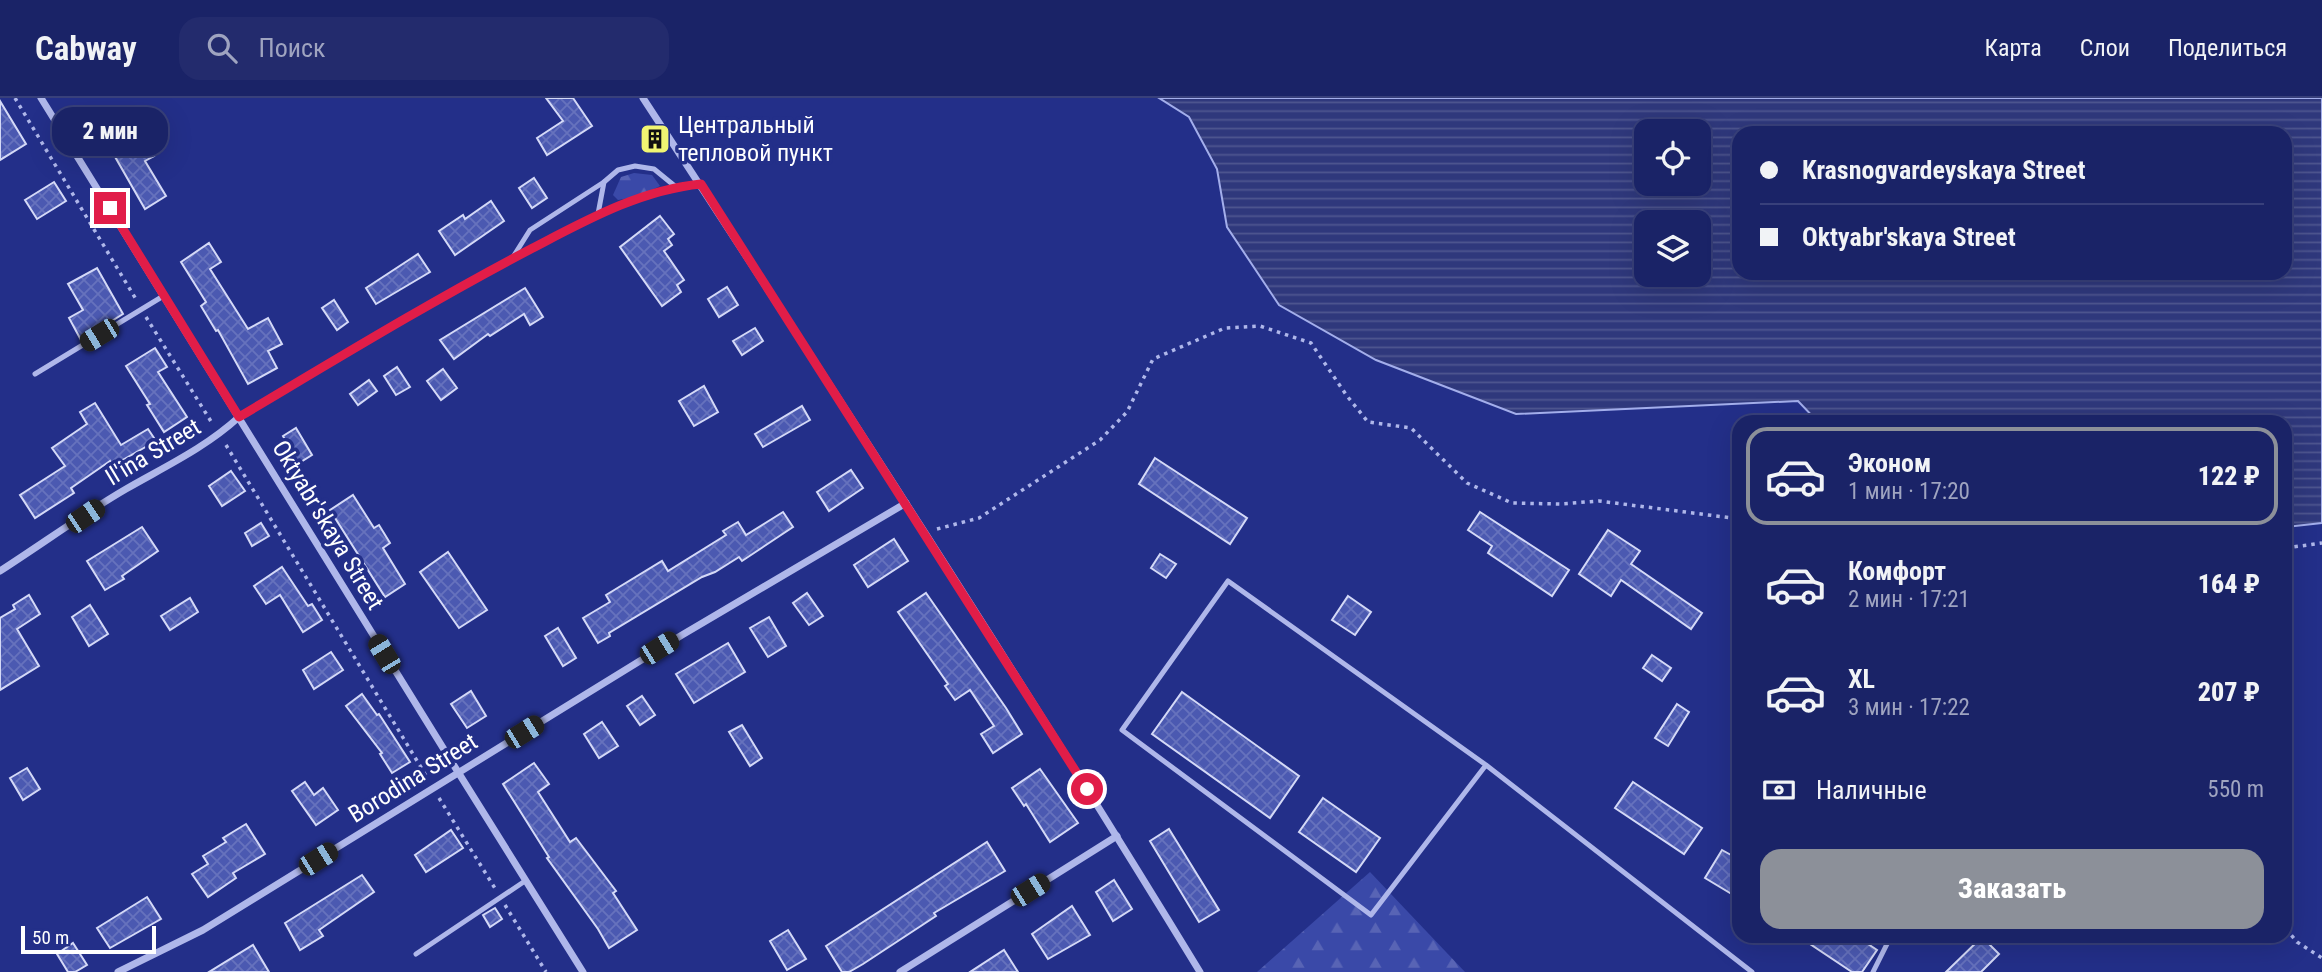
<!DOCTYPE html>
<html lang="ru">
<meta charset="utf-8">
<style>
:root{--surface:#1a2367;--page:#232b6d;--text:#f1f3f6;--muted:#9fa4c0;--line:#38407b;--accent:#8c9099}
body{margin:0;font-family:"Roboto Condensed",sans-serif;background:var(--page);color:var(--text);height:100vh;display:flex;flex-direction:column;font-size:26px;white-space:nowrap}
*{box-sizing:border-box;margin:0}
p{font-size:23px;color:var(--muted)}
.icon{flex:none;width:38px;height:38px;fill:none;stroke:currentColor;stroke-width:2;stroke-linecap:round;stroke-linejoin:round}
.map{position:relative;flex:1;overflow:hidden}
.panel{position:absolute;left:1732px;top:317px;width:560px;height:528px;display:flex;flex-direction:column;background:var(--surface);border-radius:21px;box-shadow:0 7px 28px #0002,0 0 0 2px var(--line)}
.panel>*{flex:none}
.hud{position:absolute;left:1732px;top:28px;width:560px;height:154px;border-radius:21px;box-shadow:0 7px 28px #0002,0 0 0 2px var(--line);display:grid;align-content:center;height:154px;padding:0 28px;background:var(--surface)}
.fabs{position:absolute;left:1634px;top:21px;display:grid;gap:14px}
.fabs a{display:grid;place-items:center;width:77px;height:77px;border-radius:14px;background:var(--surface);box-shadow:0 7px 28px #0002,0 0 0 2px var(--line);font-size:35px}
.scale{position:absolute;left:21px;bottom:18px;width:135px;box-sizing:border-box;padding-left:7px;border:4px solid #fff;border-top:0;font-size:19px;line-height:24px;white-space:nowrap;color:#fff;-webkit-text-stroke:5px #232f89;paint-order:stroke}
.end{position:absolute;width:32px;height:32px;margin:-16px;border:9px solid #e11d48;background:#fff;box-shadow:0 0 0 4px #fff}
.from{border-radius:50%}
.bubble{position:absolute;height:49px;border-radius:21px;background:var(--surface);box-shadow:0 7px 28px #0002,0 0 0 2px var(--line);font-size:23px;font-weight:800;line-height:49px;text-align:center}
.car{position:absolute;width:21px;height:42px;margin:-21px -10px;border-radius:9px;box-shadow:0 0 5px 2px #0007;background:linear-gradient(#222 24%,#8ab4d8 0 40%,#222 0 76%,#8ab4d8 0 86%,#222 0)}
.hud b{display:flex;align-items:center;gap:24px;height:66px;font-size:26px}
.hud b+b{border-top:2px solid var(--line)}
.hud i{width:18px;height:18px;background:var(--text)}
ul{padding:12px 0 0;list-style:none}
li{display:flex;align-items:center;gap:21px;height:98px;margin:0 14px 10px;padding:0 14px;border:4px solid transparent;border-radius:21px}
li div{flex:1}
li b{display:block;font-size:26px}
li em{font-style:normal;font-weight:800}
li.on{border-color:var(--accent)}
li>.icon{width:63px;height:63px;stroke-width:1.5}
.pay{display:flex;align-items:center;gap:18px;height:77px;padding:0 28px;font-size:26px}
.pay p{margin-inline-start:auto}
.cta{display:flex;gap:14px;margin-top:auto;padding:14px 28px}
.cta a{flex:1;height:80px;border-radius:21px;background:var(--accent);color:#fff;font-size:28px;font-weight:800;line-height:80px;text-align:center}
header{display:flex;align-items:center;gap:42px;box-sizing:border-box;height:98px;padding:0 35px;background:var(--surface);border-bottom:2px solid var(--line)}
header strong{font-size:33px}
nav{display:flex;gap:38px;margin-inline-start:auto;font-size:24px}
.search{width:490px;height:63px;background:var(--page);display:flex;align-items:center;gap:18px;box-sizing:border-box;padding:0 24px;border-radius:21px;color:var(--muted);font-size:26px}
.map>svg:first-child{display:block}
.forest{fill:url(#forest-firs)}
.water{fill:url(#water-rules);stroke:#a3aeeb;stroke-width:2;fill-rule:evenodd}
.building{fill:url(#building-cross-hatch);stroke:#d4d9f7;stroke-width:2}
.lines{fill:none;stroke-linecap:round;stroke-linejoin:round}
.path{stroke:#afb7ea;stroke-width:3.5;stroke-dasharray:3.5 5;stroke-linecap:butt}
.lane{stroke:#afb7ea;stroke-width:5}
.street{stroke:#afb7ea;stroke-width:7}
.route{stroke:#e11d48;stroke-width:9}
.labels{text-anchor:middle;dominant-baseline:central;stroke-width:7;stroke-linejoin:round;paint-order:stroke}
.poi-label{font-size:24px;fill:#fff;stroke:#232f89;text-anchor:start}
.street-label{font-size:24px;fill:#fff;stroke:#232f89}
</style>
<header>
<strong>Cabway</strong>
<div class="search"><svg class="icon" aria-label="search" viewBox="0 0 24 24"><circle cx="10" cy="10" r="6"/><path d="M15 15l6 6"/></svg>Поиск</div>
<nav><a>Карта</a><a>Слои</a><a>Поделиться</a></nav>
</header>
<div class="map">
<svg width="2322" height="874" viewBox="0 0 2322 874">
<defs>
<pattern id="forest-firs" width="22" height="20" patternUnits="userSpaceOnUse" patternTransform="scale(1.75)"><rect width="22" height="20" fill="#3a49a8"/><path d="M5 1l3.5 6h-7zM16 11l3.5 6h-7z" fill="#5864b5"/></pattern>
<pattern id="water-rules" width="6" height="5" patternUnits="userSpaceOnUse" patternTransform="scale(1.75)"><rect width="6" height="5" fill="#2f387c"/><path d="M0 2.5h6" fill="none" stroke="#4e5690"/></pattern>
<pattern id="building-cross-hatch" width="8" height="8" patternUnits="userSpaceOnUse" patternTransform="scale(1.75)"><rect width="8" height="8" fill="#4b59b1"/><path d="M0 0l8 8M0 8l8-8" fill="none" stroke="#6672bd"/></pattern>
</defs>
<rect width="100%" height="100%" fill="#232f89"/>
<g class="forest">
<path d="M634 75 652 77 660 88 640 98 618 102 613 97 621 79Z"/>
<path d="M1370 774 1465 874H1257Z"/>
</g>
<path class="water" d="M1159 0H2322V425L2286 429V324H1818L1798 303 1516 316 1376 262 1279 207 1227 129 1217 71 1189 19ZM1647 33H1699V86H1647ZM1740 35H2286V175H1740ZM1647 124H1699V177H1647Z"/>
<g class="building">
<path d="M546 0H573L592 28 547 57 537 40 563 23Z"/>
<path d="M0 3 26 46 0 62Z"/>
<path d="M143 39 154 58 145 63 166 98 145 111 114 57Z"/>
<path d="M534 80 547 100 532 110 519 90Z"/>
<path d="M54 84 66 103 37 121 25 102Z"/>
<path d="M491 103 504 123 455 157 439 133 463 117 465 121Z"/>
<path d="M660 118 674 136 668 141 672 147 664 153 684 182 677 187 681 194 662 208 620 149Z"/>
<path d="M209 145 221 164 210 171 248 231 268 220 282 246 268 253 277 270 248 286 218 232 216 233 201 208 206 204 181 164Z"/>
<path d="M418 156 430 174 376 206 366 190Z"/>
<path d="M97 170 123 216 81 242 69 220 83 212 68 186Z"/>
<path d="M727 189 738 207 719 219 708 201Z"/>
<path d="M525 190 543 219 530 227 524 216 490 238 488 236 454 261 440 242Z"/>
<path d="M334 202 348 224 337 232 322 210Z"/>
<path d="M755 230 763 243 742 257 733 243Z"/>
<path d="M155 250 167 269 158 274 187 319 164 334 147 307 150 306 126 268Z"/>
<path d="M397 269 410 289 396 297 384 278Z"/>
<path d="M443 271 457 290 441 302 427 283Z"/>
<path d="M369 282 377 293 358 307 350 296Z"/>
<path d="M704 288 718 314 694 328 679 303Z"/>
<path d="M95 305 121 347 148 331 156 343 112 368 110 363 71 390 74 395 35 420 20 397 65 368 52 350 87 326 80 314Z"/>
<path d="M802 308 810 322 763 349 755 336Z"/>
<path d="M296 330 312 357 299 365 283 338Z"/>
<path d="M1155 360 1247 420 1230 446 1139 386Z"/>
<path d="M851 372 863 390 829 413 817 394Z"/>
<path d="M231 373 245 393 222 408 209 388Z"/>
<path d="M353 397 374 430 379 427 390 445 383 450 405 486 385 499 330 412Z"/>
<path d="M783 414 793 429 742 463 739 459 715 474 702 479 609 535 610 538 598 545 583 520 610 504 606 497 662 463 668 473 726 437 723 433 738 424 746 437Z"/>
<path d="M1480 414 1569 472 1552 498 1488 455 1492 448 1468 432Z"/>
<path d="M261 425 269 438 252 448 245 435Z"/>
<path d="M142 429 158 453 122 478 124 481 105 492 87 463Z"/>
<path d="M1608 432 1640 453 1631 466 1702 515 1691 531 1621 482 1611 498 1579 476Z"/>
<path d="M894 441 908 463 868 489 854 467Z"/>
<path d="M448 454 487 512 459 530 420 474Z"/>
<path d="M1160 456 1176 466 1166 480 1151 470Z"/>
<path d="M282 469 308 508 312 506 322 522 303 534 280 497 266 506 254 488Z"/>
<path d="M807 495 823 518 809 527 793 505Z"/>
<path d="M926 495 1006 610 1022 636 993 655 981 636 994 628 970 592 955 602 945 588 948 586 898 514Z"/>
<path d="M29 497 40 516 17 531 39 568 0 592V520L15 511 13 507Z"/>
<path d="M1348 498 1371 514 1355 537 1332 522Z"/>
<path d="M190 500 198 514 170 532 161 518Z"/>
<path d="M90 507 108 536 89 548 72 519Z"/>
<path d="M769 519 786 548 768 559 750 530Z"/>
<path d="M558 530 576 560 563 568 545 538Z"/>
<path d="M728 545 745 574 694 605 676 576Z"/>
<path d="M331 554 343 572 314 591 303 572Z"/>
<path d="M1652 557 1671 570 1662 583 1643 570Z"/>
<path d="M471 593 486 618 467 630 451 606Z"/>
<path d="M1182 594 1299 678 1270 720 1152 636Z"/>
<path d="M362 596 377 617 379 616 410 664 392 675 380 656 382 655 346 608Z"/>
<path d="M642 598 655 617 640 627 627 608Z"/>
<path d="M1677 606 1689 614 1668 648 1655 640Z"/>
<path d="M602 624 618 648 599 660 584 636Z"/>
<path d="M742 627 762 660 750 668 729 634Z"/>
<path d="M534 665 549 686 538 694 570 744 576 740 616 793 613 795 637 832 609 850 598 831 547 760 549 759 503 686Z"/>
<path d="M27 670 40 691 23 702 10 680Z"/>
<path d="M1040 671 1078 725 1050 744 1026 706 1024 708 1012 690Z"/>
<path d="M305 684 314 697 323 690 338 712 316 727 292 693Z"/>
<path d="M1633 684 1702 730 1684 756 1615 710Z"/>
<path d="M1323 700 1380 740 1356 774 1299 734Z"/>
<path d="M246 726 265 756 233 775 236 780 208 799 192 776 208 766 203 758 226 744 223 740Z"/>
<path d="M1169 731 1219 812 1199 824 1150 743Z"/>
<path d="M451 732 463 750 426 774 415 757Z"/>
<path d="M987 744 1005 773 934 815 936 818 863 866 849 874H842L826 848Z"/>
<path d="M1722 752 1740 762V801L1705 780Z"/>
<path d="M362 777 374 794 319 832 323 838 300 852 285 825Z"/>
<path d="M1114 782 1132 811 1113 823 1096 794Z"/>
<path d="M147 799 161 821 110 850 97 830Z"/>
<path d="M1072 808 1090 837 1048 861 1032 836Z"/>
<path d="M495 810 502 821 490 829 483 817Z"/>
<path d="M788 832 806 861 787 872 770 843Z"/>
<path d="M1798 838H1856L1877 852 1862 874H1852Z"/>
<path d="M1982 839 1999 856 1981 874H1946Z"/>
<path d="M73 845 87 867 75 874H68L57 856Z"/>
<path d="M253 847 269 874H209Z"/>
<path d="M1004 852 1018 874H970Z"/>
</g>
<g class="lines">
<g class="path">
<path d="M15 0 137 203"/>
<path d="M146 219 212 325"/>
<path d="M226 347 428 681"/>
<path d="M937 431 979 420 1100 342 1127 314 1153 261 1225 230 1260 228 1311 245 1347 298 1368 324 1411 330 1467 385 1512 405 1560 406 1599 403 1740 421"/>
<path d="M2286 450 2322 445"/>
<path d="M439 700 496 792"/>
<path d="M505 807 546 874"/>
<path d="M2286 831 2297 844 2322 860"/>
</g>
<g class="lane">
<path d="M598 116 604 84 618 72 635 68 654 71 676 89"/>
<path d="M513 159 530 132 604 84"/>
<path d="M35 276 165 197"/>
<path d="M1486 667 1371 817 1122 632 1228 483 1486 667 1752 874"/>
<path d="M416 856 525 783"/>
<path d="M1873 874 1891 838"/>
</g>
<g class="street">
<path d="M41 0C223 290 400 584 583 874"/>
<path d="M643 0C832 289 1020 579 1200 874"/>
<path d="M0 473C42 446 83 416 126 391 166 368 205 350 239 319 335 262 430 204 529 152 583 124 640 92 701 86"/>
<path d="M118 874 203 832 682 537 906 405"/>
<path d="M900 874 1117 738"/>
</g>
</g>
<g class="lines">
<path class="route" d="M110 110 239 319C335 262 430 204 529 152 583 124 639 92 701 86L1087 691"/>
</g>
<defs>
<g id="building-square" transform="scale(1.575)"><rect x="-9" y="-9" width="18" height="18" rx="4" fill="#f1f572" stroke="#232f89"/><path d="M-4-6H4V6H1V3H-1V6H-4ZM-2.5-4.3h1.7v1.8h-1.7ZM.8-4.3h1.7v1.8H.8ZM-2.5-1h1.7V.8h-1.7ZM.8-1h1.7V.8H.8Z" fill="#111"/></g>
</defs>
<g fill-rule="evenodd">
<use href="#building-square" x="655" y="41"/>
</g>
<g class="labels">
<g class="poi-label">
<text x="678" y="27">Центральный<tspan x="678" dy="28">тепловой пункт</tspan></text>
</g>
<g class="street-label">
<text transform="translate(153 354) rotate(-31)">Il'ina Street</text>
<text transform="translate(328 427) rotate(59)">Oktyabr'skaya Street</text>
<text transform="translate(413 680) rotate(-32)">Borodina Street</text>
</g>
</g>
</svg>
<div class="fabs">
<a><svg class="icon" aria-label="locate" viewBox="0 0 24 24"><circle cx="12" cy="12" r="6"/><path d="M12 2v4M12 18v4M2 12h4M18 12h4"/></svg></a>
<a><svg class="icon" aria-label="layers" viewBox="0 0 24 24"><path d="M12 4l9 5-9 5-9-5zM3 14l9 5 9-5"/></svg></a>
</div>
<div class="scale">50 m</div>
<i class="end from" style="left:1087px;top:691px"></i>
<i class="end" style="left:110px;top:110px"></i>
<div class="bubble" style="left:52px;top:9px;width:116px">2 мин</div>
<i class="car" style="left:99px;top:237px;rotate:239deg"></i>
<i class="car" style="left:85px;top:418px;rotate:56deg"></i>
<i class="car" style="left:659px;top:550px;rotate:58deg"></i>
<i class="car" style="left:384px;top:556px;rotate:329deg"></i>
<i class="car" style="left:524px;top:634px;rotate:58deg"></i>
<i class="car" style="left:318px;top:761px;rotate:58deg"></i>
<i class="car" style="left:1030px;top:792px;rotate:58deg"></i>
<div class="hud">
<b><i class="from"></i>Krasnogvardeyskaya Street</b>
<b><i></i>Oktyabr'skaya Street</b>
</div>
<section class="panel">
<ul>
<li class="on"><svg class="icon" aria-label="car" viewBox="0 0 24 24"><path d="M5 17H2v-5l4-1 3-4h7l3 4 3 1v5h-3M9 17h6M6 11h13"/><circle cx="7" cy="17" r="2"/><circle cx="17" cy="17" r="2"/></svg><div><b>Эконом</b><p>1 мин · 17:20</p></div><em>122 ₽</em></li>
<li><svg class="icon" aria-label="car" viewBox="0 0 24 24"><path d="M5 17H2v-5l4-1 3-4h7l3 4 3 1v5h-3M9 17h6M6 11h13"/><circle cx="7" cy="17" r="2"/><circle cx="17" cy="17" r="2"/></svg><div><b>Комфорт</b><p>2 мин · 17:21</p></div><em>164 ₽</em></li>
<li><svg class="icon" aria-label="car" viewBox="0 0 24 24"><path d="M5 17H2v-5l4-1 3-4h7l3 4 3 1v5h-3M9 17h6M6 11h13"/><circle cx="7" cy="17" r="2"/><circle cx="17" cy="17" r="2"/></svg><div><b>XL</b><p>3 мин · 17:22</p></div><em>207 ₽</em></li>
</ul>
<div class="pay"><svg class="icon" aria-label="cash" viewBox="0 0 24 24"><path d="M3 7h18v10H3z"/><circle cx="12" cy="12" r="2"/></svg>Наличные<p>550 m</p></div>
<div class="cta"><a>Заказать</a></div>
</section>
</div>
